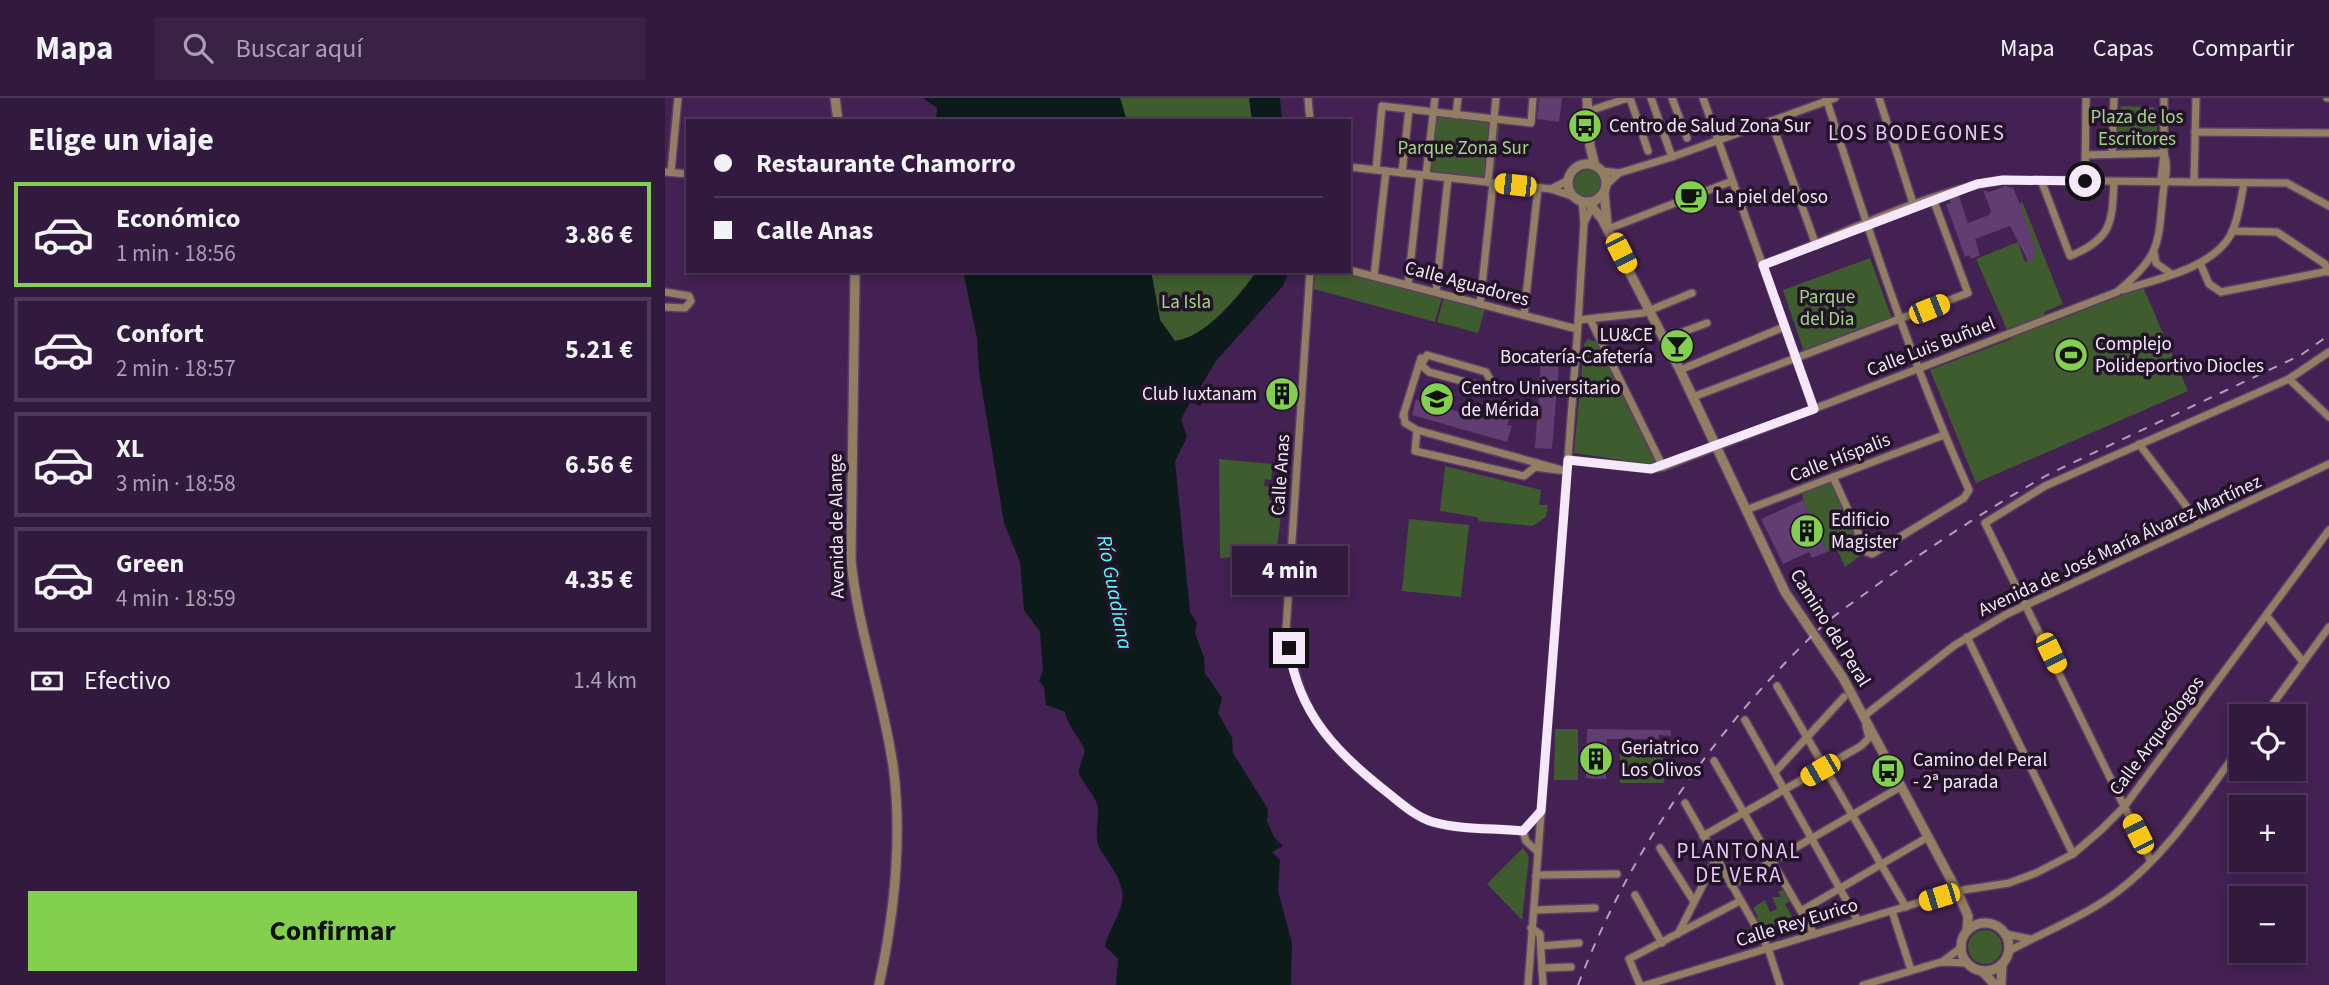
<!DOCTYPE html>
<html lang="es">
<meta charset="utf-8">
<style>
:root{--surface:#32193e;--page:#3a2245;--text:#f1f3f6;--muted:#a8a0b0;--line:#4d3858;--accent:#83d04e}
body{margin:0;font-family:"Source Sans 3",sans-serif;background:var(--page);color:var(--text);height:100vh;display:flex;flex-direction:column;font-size:26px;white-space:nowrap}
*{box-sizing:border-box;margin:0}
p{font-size:23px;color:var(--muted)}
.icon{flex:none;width:38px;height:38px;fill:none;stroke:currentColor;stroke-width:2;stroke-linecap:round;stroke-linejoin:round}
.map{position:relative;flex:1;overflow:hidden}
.details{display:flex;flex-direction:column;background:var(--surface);width:665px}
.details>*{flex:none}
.guide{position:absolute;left:21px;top:21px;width:665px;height:154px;border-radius:0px;box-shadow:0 4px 10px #0003,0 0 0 2px var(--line);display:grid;align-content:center;height:154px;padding:0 28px;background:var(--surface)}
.fabs{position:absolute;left:1564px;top:606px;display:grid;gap:14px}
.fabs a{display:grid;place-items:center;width:77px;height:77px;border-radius:0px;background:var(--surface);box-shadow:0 4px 10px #0003,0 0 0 2px var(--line);font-size:35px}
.end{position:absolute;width:32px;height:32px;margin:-16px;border:9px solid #f5e8fb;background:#111;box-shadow:0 0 0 4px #111}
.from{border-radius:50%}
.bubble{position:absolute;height:49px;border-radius:0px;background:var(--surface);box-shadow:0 4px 10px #0003,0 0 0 2px var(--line);font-size:23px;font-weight:700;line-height:49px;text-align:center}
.car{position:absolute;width:21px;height:42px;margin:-21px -10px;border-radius:9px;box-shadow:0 0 5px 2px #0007;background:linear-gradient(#f5c518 24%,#345 0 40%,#f5c518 0 76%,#345 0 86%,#f5c518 0)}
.guide b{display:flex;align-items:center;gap:24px;height:66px;font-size:26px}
.guide b+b{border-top:2px solid var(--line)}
.guide i{width:18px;height:18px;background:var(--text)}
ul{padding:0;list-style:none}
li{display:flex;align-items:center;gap:21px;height:105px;margin:0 14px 10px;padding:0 14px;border:4px solid var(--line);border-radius:0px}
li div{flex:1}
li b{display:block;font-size:26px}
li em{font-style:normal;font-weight:700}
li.active{border-color:var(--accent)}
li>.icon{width:63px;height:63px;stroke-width:1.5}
h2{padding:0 28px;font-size:32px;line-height:84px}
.pay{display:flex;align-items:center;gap:18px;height:77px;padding:0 28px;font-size:26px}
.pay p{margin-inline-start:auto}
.primary-button{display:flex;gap:14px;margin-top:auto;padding:14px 28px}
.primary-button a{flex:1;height:80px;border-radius:0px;background:var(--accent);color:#111;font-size:28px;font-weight:700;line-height:80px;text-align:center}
header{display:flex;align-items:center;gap:42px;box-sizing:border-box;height:98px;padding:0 35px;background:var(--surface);border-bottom:2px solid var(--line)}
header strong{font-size:33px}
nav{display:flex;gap:38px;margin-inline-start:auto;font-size:24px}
.search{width:490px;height:63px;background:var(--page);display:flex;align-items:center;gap:18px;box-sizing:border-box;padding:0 24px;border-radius:0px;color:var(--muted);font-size:26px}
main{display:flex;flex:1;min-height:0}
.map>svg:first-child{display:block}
.green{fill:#3f5c2e}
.water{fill:#0c1b1a}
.building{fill:#613d71}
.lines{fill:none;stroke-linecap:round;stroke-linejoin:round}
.minor-casing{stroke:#5c3d6a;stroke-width:10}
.tertiary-casing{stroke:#5c3d6a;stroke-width:12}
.minor{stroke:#927e63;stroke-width:7}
.tertiary{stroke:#927e63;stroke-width:9}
.rail{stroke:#b39fbd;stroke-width:2;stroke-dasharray:9 9;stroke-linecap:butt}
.route{stroke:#f5e8fb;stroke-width:9}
.labels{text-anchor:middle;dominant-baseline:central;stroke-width:7;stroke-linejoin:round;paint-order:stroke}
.park-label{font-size:19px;fill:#a0d87e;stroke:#221329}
.poi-label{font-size:19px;fill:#f5e8fb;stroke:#221329;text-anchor:start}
.street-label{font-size:19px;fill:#f5e8fb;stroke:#221329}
.neighbourhood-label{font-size:21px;letter-spacing:2px;fill:#eac9fa;stroke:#221329}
.water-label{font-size:21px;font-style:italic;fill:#56faf9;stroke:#221329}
</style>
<header>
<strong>Mapa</strong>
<div class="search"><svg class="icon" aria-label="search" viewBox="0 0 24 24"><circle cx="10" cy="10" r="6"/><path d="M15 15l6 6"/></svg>Buscar aquí</div>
<nav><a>Mapa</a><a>Capas</a><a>Compartir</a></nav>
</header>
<main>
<section class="details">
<h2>Elige un viaje</h2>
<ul>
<li class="active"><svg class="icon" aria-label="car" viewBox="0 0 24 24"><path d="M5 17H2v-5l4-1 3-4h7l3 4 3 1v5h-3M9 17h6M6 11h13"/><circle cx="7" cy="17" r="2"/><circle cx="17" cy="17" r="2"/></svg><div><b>Económico</b><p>1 min · 18:56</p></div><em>3.86 €</em></li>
<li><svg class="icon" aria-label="car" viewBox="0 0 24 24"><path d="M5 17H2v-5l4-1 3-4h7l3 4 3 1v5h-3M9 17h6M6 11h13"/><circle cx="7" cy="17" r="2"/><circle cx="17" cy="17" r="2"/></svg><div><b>Confort</b><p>2 min · 18:57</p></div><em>5.21 €</em></li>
<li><svg class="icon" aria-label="car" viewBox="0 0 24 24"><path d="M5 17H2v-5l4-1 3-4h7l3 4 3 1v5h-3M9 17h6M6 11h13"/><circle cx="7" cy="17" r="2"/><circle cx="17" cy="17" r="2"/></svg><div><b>XL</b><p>3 min · 18:58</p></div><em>6.56 €</em></li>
<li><svg class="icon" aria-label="car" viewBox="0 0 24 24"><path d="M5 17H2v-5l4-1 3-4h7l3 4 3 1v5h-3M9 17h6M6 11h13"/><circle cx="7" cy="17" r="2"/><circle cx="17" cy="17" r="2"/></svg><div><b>Green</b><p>4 min · 18:59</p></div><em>4.35 €</em></li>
</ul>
<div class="pay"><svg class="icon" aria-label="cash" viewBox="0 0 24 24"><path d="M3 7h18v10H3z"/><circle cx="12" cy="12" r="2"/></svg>Efectivo<p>1.4 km</p></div>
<div class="primary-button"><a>Confirmar</a></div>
</section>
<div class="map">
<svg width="1664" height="887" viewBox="0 0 1664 887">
<rect width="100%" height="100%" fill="#432152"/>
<g class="green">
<path d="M455 0H584L587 23H462Z"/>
<path d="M1457 8 1488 9 1492 13V48L1488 52H1457L1452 47 1453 13Z"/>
<path d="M768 14 835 22 828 85 761 77Z"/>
<circle cx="923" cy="86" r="14"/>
<path d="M1357 103 1398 206 1379 214 1383 226 1478 189 1523 293 1311 385 1265 272 1346 241 1311 161 1353 144 1360 164 1368 161 1355 106Z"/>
<path d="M1205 160 1227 221 1139 254 1118 192Z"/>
<path d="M486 173H592C574 198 542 239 510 243L495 222Z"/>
<path d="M650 173H677L777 199 770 224 649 191Z"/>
<path d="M779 199 820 211 813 235 772 224Z"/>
<path d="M923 241 934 245 993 364 983 366 909 355 919 246Z"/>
<path d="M554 361 608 366 606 382 600 381 599 388 605 389 604 401 617 411 611 456 555 460Z"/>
<path d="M780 368 876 392 874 407H883L881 419 868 428 814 423 812 419 775 413Z"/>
<path d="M1166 383 1199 455 1180 469 1171 449 1162 454 1138 402 1137 394Z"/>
<path d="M744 421 804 427 796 499 737 493Z"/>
<path d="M890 631H913V682H889Z"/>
<path d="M955 643 997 644 999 685H955Z"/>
<path d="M858 750 864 759 857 822 822 786Z"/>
<path d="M1119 791 1125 803 1120 806 1128 820 1123 823 1126 830 1100 838 1090 821 1093 819 1088 810 1100 802 1105 814 1112 811 1107 799H1116L1113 794Z"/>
<circle cx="1320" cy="849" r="17"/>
</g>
<g class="water">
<path d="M258 0H455L462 23H271L272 10Z"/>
<path d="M584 0H615L617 23H587Z"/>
<path d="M298 173H486L495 222 510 243C541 239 574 198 592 173H624L618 188 551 263 533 293 540 297 535 308 526 303 516 321 522 339 510 363 525 514 532 525 530 535 539 559 540 575 557 600 553 615 567 640 568 655 603 711 602 723 609 739 618 748 607 754 615 762 613 793 627 845 626 887H451L453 861 440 848C444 830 461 810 457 792 453 774 442 764 434 749 428 735 436 718 432 706 429 696 414 681 414 674 414 667 418 660 420 653 414 638 404 631 400 614L381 607 379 589 374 583 378 572 375 534 359 512 355 464 339 425 314 274 312 240Z"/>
</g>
<g class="building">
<path d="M874 0H897L894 24 872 21Z"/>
<path d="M1340 88 1348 90 1355 106 1372 155 1367 157 1369 161 1363 163 1345 128 1310 141 1315 157 1306 161 1304 157 1300 159 1281 106 1286 105 1284 101 1294 98 1303 125 1324 117 1326 113 1318 92 1325 94Z"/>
<path d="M876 263 894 264 887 351 870 350Z"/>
<path d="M609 281 625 282 623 312 608 311Z"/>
<path d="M758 294 785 302 784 311 817 320 820 312 845 319 842 327 847 328 842 344 747 317 751 301 755 303Z"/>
<path d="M1138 402 1162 454 1147 460 1144 454 1118 466 1096 421Z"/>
<path d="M922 631 1006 632V638L994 637V641H942L941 681 921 680Z"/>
</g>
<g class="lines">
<g class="minor-casing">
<g id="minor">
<path d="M643 0 645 23"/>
<path d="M965 0 983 53"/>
<path d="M986 0 1007 59"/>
<path d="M1007 0 1022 40"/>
<path d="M1038 0 1149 311"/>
<path d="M1161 0C1203 132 1247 266 1304 392L1299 400 1207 456 1202 454 1168 379"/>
<path d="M1214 0 1249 108"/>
<path d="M1662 0H1664"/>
<path d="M924 13 963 0"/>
<path d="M791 17 793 0"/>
<path d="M1106 23 1151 147"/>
<path d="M1530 34 1664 35"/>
<path d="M1447 56 1449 0"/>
<path d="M1421 57 1499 55V0"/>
<path d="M684 69 886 91 910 99"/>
<path d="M711 72 717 8 866 25 868 0"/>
<path d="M937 73 954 75 1007 59 1170 0"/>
<path d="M0 74 23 76"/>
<path d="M6 74 13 0"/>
<path d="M737 75 744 11"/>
<path d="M761 77 770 0"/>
<path d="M1376 82 1405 158C1447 141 1447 125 1449 84"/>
<path d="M1420 83 1421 0"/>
<path d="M823 84 831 0"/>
<path d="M1499 84 1496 81 1499 56"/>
<path d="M1529 84 1531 0"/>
<path d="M941 87 954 75"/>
<path d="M886 91 904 82"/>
<path d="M919 125 930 103"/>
<path d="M943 131 1067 83"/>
<path d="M1567 133 1612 134 1660 166 1663 174"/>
<path d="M1489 154 1491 165 1505 175"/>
<path d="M1535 165 1544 186 1556 194 1664 173"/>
<path d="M1098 167C1172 139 1261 93 1338 82L1622 85 1664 108"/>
<path d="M684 172 912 231"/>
<path d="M645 173 621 532C632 608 658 645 718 691 733 703 749 718 767 724 795 732 829 730 858 733"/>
<path d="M709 178 721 73"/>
<path d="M743 187 755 77"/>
<path d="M1458 192C1492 181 1545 171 1565 138 1573 124 1576 101 1579 85"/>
<path d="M0 194 24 198 26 203 20 210 0 209"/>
<path d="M771 194 783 80"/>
<path d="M815 206 828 85"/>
<path d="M859 217 873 90"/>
<path d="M913 222 978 215 1027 195"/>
<path d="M926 223 998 369"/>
<path d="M999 241 1042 225"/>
<path d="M762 257 821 274 826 283 819 289 764 274 756 267Z"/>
<path d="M1015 272 1119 229"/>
<path d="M1624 281 1664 319"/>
<path d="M1028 299 1303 195 1268 101"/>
<path d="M739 316 740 325 752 332 901 373 870 369 859 378 750 353 752 332"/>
<path d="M738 318 756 260"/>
<path d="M1474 346 1535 426"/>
<path d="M903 362 987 371 998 369 1452 194C1500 154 1492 144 1499 88 1501 77 1503 67 1499 55"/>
<path d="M1081 412 1279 337"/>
<path d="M1602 518 1638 564"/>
<path d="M1302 539 1408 756"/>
<path d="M1112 588 1241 809"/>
<path d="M1199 618 1290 547 1342 516 1664 366"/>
<path d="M1599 618 1664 529"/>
<path d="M1080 622 1193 823"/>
<path d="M1049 663 1149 836"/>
<path d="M1110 674 1179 599"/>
<path d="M1020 705 1103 850 1115 887"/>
<path d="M1038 738 1196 648 1204 640 1201 628"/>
<path d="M995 750 1028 802"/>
<path d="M873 754 861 743 858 733 876 713"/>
<path d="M1486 763 1320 425 1380 388 1624 281 1664 254"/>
<path d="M871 777 952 776"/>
<path d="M1066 787 1237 688"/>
<path d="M970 797 997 845"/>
<path d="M869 812 930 810"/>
<path d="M1136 813 1263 739"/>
<path d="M1227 813 1246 872"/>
<path d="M866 830 875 836 878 887"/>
<path d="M1013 836 1051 761"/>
<path d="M1341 836 1365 841"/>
<path d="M876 848 914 845"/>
<path d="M1344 853C1380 833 1419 819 1452 794 1504 755 1539 698 1577 647"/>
<path d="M1277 864 1297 849"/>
<path d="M877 870 906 869"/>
<path d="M863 887 912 241 919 125 917 103"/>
<path d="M975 887 964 861 1075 803"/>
<path d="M981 887 1292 793 1344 785 1371 775 1408 756 1436 732 1459 709 1664 432"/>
<path d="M1198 887 1276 864 1303 865"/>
</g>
</g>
<g class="tertiary-casing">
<g id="tertiary">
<path d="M170 0 173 23"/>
<path d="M922 0 925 48 930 68"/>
<circle cx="922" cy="85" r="19"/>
<path d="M939 94 942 126"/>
<path d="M923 104 937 121 1015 272 1120 494 1178 580 1292 793 1303 818 1302 833"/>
<path d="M190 173 186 462C193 534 220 603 229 675 237 745 229 818 214 887"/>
<circle cx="1320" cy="849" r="24"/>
<path d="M1317 873 1330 887"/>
<path d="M1336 887 1337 866"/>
</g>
</g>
<use href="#minor" class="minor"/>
<use href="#tertiary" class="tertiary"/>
<path class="rail" d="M913 887C964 754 1050 631 1153 532 1172 514 1195 500 1216 484 1271 445 1327 408 1386 375L1636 257 1664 237"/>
</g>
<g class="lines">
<path class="route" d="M624 550C633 616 673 656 723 695 737 706 751 719 768 724 796 732 829 730 858 733L876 713 903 362 986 371 1149 311 1098 167 1312 86 1338 82 1420 83"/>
</g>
<defs>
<g id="bus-disc" transform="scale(1.75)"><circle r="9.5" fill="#83d04e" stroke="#221329"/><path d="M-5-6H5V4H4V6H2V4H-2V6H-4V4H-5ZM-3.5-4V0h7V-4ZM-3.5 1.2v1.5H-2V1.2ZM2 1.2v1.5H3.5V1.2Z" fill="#111"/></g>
<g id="cafe-disc" transform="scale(1.75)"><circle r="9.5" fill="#83d04e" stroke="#221329"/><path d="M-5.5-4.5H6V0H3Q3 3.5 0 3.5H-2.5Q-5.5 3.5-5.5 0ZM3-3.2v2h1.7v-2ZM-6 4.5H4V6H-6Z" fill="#111"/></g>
<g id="bar-disc" transform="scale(1.75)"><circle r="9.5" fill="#83d04e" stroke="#221329"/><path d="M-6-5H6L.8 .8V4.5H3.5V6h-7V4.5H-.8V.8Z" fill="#111"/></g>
<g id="stadium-disc" transform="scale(1.75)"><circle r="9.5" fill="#83d04e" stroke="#221329"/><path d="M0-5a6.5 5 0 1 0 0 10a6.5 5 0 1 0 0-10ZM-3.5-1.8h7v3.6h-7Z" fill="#111"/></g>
<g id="building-disc" transform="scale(1.75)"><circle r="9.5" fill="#83d04e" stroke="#221329"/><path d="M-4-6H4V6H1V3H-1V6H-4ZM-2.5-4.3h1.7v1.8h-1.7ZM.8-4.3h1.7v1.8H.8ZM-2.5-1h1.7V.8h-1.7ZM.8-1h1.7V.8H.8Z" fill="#111"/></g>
<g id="university-disc" transform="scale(1.75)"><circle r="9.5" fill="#83d04e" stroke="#221329"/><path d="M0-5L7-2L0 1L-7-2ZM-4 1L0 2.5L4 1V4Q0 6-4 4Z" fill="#111"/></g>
</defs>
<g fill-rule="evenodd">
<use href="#bus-disc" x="920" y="28"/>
<use href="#cafe-disc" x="1026" y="99"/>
<use href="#bar-disc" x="1012" y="248"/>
<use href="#stadium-disc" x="1406" y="257"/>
<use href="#building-disc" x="617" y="296"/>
<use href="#university-disc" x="772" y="301"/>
<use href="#building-disc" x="1142" y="433"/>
<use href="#building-disc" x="931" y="661"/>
<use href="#bus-disc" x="1223" y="673"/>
</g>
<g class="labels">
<g class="park-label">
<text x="1472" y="19">Plaza de los<tspan x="1472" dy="22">Escritores</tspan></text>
<text x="798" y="50">Parque Zona Sur</text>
<text x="1162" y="199">Parque<tspan x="1162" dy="22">del Dia</tspan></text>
<text x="521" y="204">La Isla</text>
</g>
<g class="poi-label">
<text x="944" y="28">Centro de Salud Zona Sur</text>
<text x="1050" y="99">La piel del oso</text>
<text x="988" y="237" text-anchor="end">LU&amp;CE<tspan x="988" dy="22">Bocatería-Cafetería</tspan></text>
<text x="1430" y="246">Complejo<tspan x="1430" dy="22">Polideportivo Diocles</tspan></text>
<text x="796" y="290">Centro Universitario<tspan x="796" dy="22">de Mérida</tspan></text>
<text x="592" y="296" text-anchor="end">Club Iuxtanam</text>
<text x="1166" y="422">Edificio<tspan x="1166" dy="22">Magister</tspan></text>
<text x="956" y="650">Geriatrico<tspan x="956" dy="22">Los Olivos</tspan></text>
<text x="1248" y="662">Camino del Peral<tspan x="1248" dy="22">- 2ª parada</tspan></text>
</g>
<g class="street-label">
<text transform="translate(802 186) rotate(15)">Calle Aguadores</text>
<text transform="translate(1266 249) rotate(-21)">Calle Luis Buñuel</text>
<text transform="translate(1175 360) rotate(-21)">Calle Híspalis</text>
<text transform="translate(616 377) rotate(-86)">Calle Anas</text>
<text transform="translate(172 428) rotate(-91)">Avenida de Alange</text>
<text transform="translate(1455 448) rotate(-25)">Avenida de José María Álvarez Martínez</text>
<text transform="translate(1165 530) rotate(58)">Camino del Peral</text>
<text transform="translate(1492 638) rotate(-53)">Calle Arqueólogos</text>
<text transform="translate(1132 825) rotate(-17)">Calle Rey Eurico</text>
</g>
<g class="neighbourhood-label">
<text x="1252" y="35">LOS BODEGONES</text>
<text x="1074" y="753">PLANTONAL<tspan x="1074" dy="24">DE VERA</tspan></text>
</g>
<g class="water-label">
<text transform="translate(450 494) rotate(79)">Río Guadiana</text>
</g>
</g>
</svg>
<div class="fabs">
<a><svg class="icon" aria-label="locate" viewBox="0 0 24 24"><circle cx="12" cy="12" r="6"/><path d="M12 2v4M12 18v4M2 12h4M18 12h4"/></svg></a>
<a>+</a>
<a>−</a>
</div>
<i class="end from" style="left:1420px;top:83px"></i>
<i class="end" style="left:624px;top:550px"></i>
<div class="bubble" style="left:567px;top:448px;width:116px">4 min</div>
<i class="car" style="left:850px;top:87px;rotate:276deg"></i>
<i class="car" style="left:956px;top:155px;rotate:153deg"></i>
<i class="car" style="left:1264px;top:211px;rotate:68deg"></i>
<i class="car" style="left:1386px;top:555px;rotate:154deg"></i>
<i class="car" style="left:1155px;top:672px;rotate:240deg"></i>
<i class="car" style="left:1473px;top:736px;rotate:333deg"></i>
<i class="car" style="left:1274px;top:799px;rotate:253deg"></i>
<div class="guide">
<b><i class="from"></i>Restaurante Chamorro</b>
<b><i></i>Calle Anas</b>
</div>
</div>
</main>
